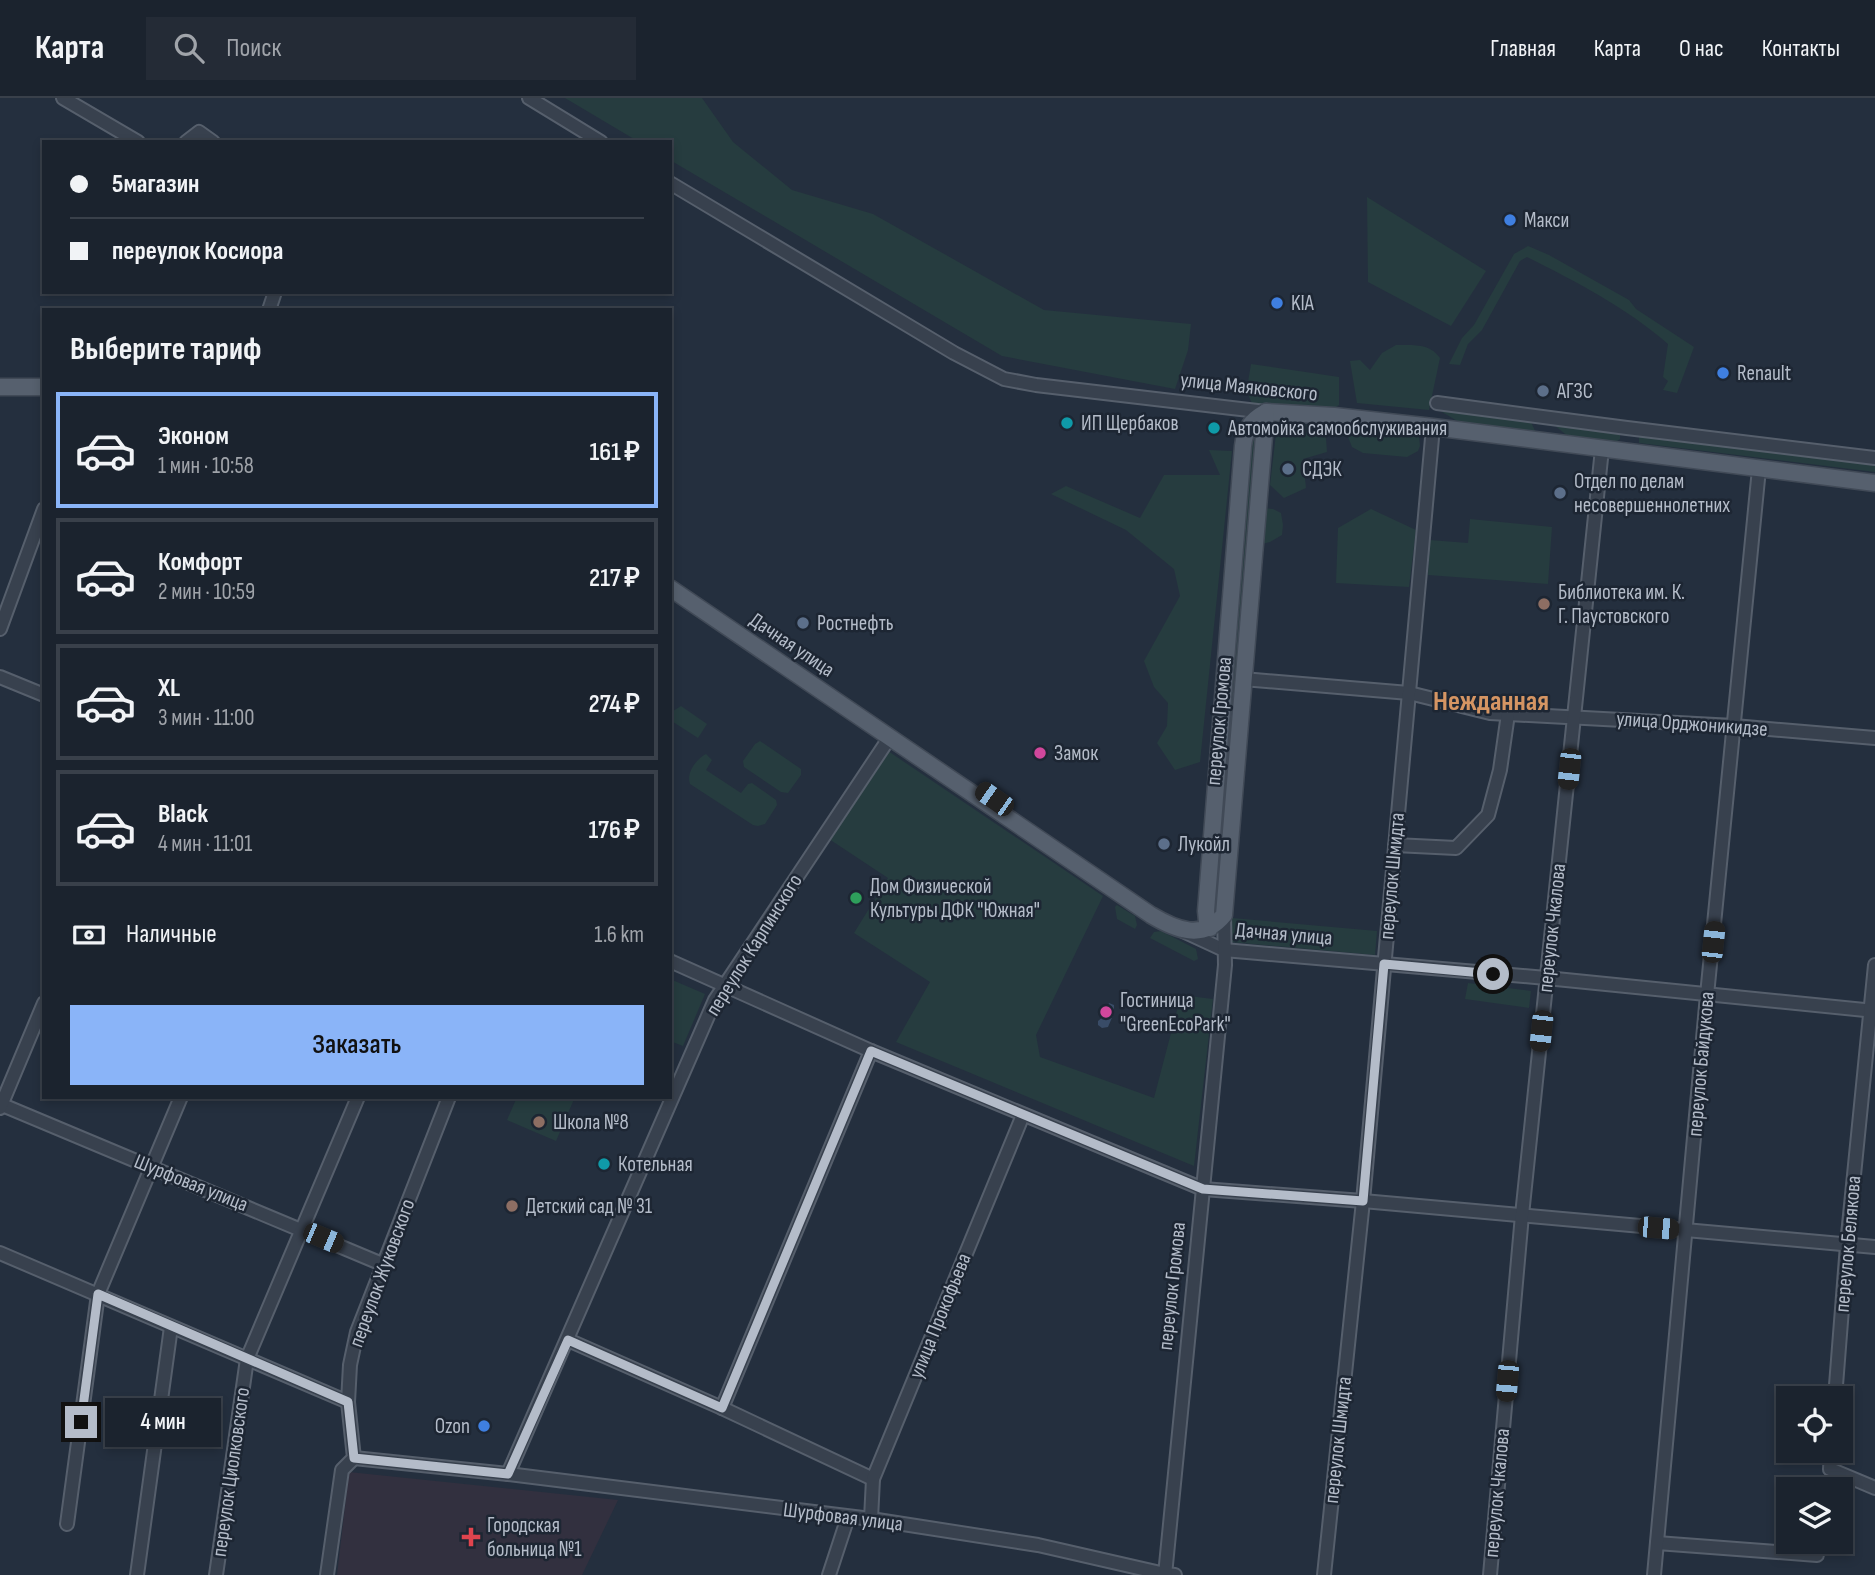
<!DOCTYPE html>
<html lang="ru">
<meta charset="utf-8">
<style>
:root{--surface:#1b232e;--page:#242b36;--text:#f1f3f6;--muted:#a0a4aa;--line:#39404a;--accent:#8ab4f8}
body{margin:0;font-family:"Sofia Sans Condensed",sans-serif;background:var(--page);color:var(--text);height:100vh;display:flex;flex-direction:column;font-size:26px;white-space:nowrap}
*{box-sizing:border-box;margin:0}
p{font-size:23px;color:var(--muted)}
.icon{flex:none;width:38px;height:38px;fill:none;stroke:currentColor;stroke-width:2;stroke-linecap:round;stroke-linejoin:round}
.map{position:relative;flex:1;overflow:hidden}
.panel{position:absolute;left:42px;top:210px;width:630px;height:791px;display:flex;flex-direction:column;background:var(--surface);border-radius:0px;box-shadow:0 4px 10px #0003,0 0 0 2px var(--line)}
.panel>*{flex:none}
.top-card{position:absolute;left:42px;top:42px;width:630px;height:154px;border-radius:0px;box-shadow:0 4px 10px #0003,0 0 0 2px var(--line);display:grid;align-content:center;height:154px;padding:0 28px;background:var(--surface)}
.buttons{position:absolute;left:1776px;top:1288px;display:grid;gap:14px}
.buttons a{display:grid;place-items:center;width:77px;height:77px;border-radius:0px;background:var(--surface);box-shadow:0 4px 10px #0003,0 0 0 2px var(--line);font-size:35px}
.end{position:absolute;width:32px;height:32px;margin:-16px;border:9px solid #b4bcc9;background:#111;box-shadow:0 0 0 4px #111}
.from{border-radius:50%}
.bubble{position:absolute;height:49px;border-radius:0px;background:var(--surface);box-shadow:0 4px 10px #0003,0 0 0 2px var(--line);font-size:23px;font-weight:600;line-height:49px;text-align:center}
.car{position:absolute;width:21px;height:42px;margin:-21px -10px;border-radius:9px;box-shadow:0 0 5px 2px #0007;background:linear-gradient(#222 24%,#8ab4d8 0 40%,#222 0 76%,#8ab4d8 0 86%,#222 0)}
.top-card b{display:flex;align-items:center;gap:24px;height:66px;font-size:26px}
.top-card b+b{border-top:2px solid var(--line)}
.top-card i{width:18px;height:18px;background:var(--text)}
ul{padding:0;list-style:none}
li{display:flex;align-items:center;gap:21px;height:116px;margin:0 14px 10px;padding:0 14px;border:4px solid var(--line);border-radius:0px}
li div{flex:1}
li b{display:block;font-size:26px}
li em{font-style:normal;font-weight:600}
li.current{border-color:var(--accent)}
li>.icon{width:63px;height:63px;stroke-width:1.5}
h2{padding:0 28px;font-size:32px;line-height:84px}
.pay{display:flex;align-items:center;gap:18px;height:77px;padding:0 28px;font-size:26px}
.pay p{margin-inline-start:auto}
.primary-button{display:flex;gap:14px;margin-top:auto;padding:14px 28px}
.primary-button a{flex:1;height:80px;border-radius:0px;background:var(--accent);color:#111;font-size:28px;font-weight:600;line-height:80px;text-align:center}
header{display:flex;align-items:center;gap:42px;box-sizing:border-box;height:98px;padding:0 35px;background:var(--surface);border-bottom:2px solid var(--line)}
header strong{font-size:33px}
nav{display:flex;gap:38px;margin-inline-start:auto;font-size:24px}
.search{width:490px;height:63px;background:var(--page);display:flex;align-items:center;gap:18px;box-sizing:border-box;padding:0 24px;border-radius:0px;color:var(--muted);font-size:26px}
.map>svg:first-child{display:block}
.medical{fill:#32303f}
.green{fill:#263c3f}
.water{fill:#394c67}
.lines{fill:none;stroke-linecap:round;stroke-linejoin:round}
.minor-casing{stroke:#565f6c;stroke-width:16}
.major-casing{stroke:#414a57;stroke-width:19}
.minor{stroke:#38414e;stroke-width:12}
.major{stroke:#56606e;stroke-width:16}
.route{stroke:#b4bcc9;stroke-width:9}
.shop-dot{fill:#3f7fe0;stroke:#1d2633;stroke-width:2.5}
.service-dot{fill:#5c6f8a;stroke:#1d2633;stroke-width:2.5}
.culture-dot{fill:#0f9aa8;stroke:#1d2633;stroke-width:2.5}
.education-dot{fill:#8d6e63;stroke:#1d2633;stroke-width:2.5}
.hotel-dot{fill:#d1479c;stroke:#1d2633;stroke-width:2.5}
.leisure-dot{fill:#2e9e5b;stroke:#1d2633;stroke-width:2.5}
.health-dot{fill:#e0444e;stroke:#1d2633;stroke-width:2.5}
.labels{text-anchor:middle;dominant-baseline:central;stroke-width:5;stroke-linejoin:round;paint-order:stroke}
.poi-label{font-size:21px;fill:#b4bcc9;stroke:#1d2633;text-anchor:start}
.street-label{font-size:21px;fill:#b4bcc9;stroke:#1d2633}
.district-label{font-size:28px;font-weight:bold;fill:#d59563;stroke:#1d2633}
</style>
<header>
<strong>Карта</strong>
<div class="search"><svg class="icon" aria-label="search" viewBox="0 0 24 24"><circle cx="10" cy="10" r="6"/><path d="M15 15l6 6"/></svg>Поиск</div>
<nav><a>Главная</a><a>Карта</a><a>О нас</a><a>Контакты</a></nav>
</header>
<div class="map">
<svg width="1875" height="1477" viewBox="0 0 1875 1477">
<rect width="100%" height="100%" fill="#242f3e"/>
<path class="medical" d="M349 1374 618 1402 582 1477H337Z"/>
<g class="green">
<path d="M565 0H702L733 44 792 92 873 116 1044 212 1191 226 1188 252 1175 291 1002 258 670 62V44H639Z"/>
<path d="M1367 99 1486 173 1451 228 1368 184Z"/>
<path d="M1528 148 1549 157 1629 202 1636 211 1694 249 1677 295 1663 292 1668 283 1663 279 1668 246C1627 210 1575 183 1527 159L1520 163 1482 232 1468 246 1460 267 1449 266 1462 240 1474 227 1514 156Z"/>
<path d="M1396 247C1413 247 1430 245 1440 260L1429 312 1357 305 1350 263 1360 262 1370 272 1382 255Z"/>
<path d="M1251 266 1339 279V307L1335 310 1280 306 1255 308C1243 297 1249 281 1251 266Z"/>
<path d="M1451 312 1531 324 1536 335 1459 324 1442 314Z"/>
<path d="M1277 327H1325L1327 354 1303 361 1306 390 1284 400 1270 387Z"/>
<path d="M1554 327 1620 335V341L1616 344 1569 339Z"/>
<path d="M1355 331 1419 338 1420 348 1418 353 1407 359 1363 355 1352 349 1348 339Z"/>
<path d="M1639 335 1875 367V374L1639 345Z"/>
<path d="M1251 341 1259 342 1221 811 1213 810Z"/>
<path d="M1209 352 1232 353 1200 664 1175 672 1157 645 1167 628 1168 605 1154 589 1144 563 1180 498 1174 471 1126 432 1051 396 1066 388 1140 420 1164 377H1220Z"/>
<path d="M1265 410 1273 411 1281 415 1283 427 1282 437 1270 444 1262 446Z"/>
<path d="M1371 411 1416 432 1409 489 1336 485 1338 430Z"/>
<path d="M1470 421 1552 429 1548 486 1428 477 1430 442 1468 445Z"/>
<path d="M681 608 707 626 698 640 670 622V615Z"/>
<path d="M760 643 801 671V677L788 695 781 694 744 669 743 663 755 646Z"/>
<path d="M888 653 1103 798 1036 937 1040 959 1154 1000 1181 897 1213 901 1194 1068 896 944 930 884 854 835 888 780 829 741Z"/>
<path d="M706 656 712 662 706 672 741 695 748 686 752 685 776 702 777 707 765 726 758 728 753 727 690 686C686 675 696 661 706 656Z"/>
<path d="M1117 807 1135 818 1137 827 1135 831 1117 821 1115 809Z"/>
<path d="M1232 820 1377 833 1375 857 1230 844Z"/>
<path d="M1161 833 1196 851 1198 861 1194 863 1150 840 1154 834Z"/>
<path d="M670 881 705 896 683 948 670 943Z"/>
<path d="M1468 885 1531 893 1529 910 1465 901Z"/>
<path d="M517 999H575L556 1043 507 1022Z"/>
</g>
<path class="water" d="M1109 905 1114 907V915L1108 929 1102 930 1098 927V923L1104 918 1103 911 1107 910Z"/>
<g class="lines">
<g class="minor-casing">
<g id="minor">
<path d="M63 0 138 44"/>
<path d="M529 0 601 44"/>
<path d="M186 44 199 34 213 44"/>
<path d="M670 85 954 255 1004 281 1036 287 1266 314"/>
<path d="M269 212 275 194"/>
<path d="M1437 305 1627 330 1875 360"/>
<path d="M0 531 44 411"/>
<path d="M0 579 44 597"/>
<path d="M1243 581 1409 595 1490 615 1734 628 1875 640"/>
<path d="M1395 747 1456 750 1488 717 1500 672 1508 616"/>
<path d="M1183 833 1224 852 1546 880 1875 913"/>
<path d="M670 863 871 953 1203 1091 1363 1103 1875 1149"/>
<path d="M0 1006 382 1166"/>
<path d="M0 1010 44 905"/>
<path d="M0 1155 348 1304"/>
<path d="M568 1242 722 1310 873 1381"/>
<path d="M1835 1300 1847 1147 1875 867"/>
<path d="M722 1310 871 953"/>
<path d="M1831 1353 1830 1371 1875 1390"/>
<path d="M354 1360 508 1376 871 1421 1038 1447 1165 1476 1175 1477"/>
<path d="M508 1376 715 902 890 639"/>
<path d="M871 1421 873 1381 1023 1017"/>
<path d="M67 1426 98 1196 181 999"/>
<path d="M1657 1445 1817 1457"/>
<path d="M137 1477 171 1229"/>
<path d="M216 1477 247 1261 358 999"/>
<path d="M327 1477 342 1372 354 1360 348 1304 350 1267 357 1234 449 999"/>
<path d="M829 1477 848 1419"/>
<path d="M1165 1477 1225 867 1224 817"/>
<path d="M1324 1477 1363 1103 1433 329"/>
<path d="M1490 1477 1522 1117 1602 351"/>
<path d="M1654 1477 1707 897 1759 371"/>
</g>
</g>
<g class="major-casing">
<g id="major">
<path d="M0 289H44"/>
<path d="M1266 314 1334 318 1433 329 1875 385"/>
<path d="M670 490 1151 817C1176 832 1203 843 1224 817L1266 314C1251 322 1245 331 1243 348L1206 813 1207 823 1210 830"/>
</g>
</g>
<use href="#minor" class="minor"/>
<use href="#major" class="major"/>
</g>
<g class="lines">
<path class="route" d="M81 1324 98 1196 348 1304 354 1360 508 1376 568 1242 722 1310 871 953 1203 1091 1363 1103 1384 866 1493 876"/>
</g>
<g class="shop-dot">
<circle cx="1510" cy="122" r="7"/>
<circle cx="1277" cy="205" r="7"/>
<circle cx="1723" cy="275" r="7"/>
<circle cx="484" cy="1328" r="7"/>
</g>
<g class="service-dot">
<circle cx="1543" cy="293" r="7"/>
<circle cx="1288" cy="371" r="7"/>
<circle cx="1560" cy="395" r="7"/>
<circle cx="803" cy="525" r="7"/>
<circle cx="1164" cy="746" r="7"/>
</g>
<g class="culture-dot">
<circle cx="1067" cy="325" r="7"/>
<circle cx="1214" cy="330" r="7"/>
<circle cx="604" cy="1066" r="7"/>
</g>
<g class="education-dot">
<circle cx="1544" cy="506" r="7"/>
<circle cx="539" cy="1024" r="7"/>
<circle cx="512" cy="1108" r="7"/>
</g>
<g class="hotel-dot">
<circle cx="1040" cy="655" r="7"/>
<circle cx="1106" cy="914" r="7"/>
</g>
<circle class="leisure-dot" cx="856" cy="800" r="7"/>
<path class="health-dot" d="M467.5 1428.5h7v7h7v7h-7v7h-7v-7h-7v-7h7z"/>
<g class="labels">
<g class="poi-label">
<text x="1524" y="122">Макси</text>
<text x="1291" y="205">KIA</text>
<text x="1737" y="275">Renault</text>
<text x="1557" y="293">АГЗС</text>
<text x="1081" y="325">ИП Щербаков</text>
<text x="1228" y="330">Автомойка самообслуживания</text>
<text x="1302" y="371">СДЭК</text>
<text x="1574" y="383">Отдел по делам<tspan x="1574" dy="24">несовершеннолетних</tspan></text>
<text x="1558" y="494">Библиотека им. К.<tspan x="1558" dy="24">Г. Паустовского</tspan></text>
<text x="817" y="525">Ростнефть</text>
<text x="1054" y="655">Замок</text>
<text x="1178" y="746">Лукойл</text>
<text x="870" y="788">Дом Физической<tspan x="870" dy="24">Культуры ДФК "Южная"</tspan></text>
<text x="1120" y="902">Гостиница<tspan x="1120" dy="24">"GreenEcoPark"</tspan></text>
<text x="553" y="1024">Школа №8</text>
<text x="618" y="1066">Котельная</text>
<text x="526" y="1108">Детский сад № 31</text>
<text x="470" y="1328" text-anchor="end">Ozon</text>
<text x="487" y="1427">Городская<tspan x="487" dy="24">больница №1</tspan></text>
</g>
<g class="street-label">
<text transform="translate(1249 289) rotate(6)">улица Маяковского</text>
<text transform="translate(792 547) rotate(34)">Дачная улица</text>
<text transform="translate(1219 623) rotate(-85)">переулок Громова</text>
<text transform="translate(1692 626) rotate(4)">улица Орджоникидзе</text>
<text transform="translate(1392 778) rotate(-85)">переулок Шмидта</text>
<text transform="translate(1552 830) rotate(-84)">переулок Чкалова</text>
<text transform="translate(1284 836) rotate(5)">Дачная улица</text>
<text transform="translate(754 847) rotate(-58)">переулок Карпинского</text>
<text transform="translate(1701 966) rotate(-85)">переулок Байдукова</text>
<text transform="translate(191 1085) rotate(22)">Шурфовая улица</text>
<text transform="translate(1848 1146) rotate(-85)">переулок Белякова</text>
<text transform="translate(382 1175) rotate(-70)">переулок Жуковского</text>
<text transform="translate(1172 1188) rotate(-84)">переулок Громова</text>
<text transform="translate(940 1218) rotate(-68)">улица Прокофьева</text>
<text transform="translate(1338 1342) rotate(-84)">переулок Шмидта</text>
<text transform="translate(231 1374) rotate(-82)">переулок Циолковского</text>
<text transform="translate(1497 1395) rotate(-85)">переулок Чкалова</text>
<text transform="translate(843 1419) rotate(7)">Шурфовая улица</text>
</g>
<g class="district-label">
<text x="1491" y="603">Нежданная</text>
</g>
</g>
</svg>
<div class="buttons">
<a><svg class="icon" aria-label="locate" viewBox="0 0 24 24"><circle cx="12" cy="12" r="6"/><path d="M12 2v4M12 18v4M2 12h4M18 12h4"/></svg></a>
<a><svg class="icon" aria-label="layers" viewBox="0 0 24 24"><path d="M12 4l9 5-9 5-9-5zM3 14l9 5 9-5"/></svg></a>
</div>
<i class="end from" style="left:1493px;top:876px"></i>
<i class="end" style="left:81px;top:1324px"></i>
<div class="bubble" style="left:105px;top:1300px;width:116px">4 мин</div>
<i class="car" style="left:1569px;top:671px;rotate:186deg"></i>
<i class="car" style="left:994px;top:701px;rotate:305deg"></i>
<i class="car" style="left:1713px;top:844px;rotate:6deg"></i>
<i class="car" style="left:1541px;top:933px;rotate:186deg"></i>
<i class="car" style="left:1658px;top:1130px;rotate:95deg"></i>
<i class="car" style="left:323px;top:1140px;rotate:113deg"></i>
<i class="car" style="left:1507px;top:1283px;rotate:185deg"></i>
<div class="top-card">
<b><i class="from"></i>5магазин</b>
<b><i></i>переулок Косиора</b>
</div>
<section class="panel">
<h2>Выберите тариф</h2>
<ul>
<li class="current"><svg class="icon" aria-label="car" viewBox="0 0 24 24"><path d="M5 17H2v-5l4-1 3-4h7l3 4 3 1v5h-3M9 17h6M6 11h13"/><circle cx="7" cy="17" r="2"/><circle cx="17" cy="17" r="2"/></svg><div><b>Эконом</b><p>1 мин · 10:58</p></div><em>161 ₽</em></li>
<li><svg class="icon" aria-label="car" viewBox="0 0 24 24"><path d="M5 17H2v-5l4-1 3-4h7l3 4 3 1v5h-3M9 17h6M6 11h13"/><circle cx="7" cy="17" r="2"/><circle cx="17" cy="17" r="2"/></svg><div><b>Комфорт</b><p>2 мин · 10:59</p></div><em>217 ₽</em></li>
<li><svg class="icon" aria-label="car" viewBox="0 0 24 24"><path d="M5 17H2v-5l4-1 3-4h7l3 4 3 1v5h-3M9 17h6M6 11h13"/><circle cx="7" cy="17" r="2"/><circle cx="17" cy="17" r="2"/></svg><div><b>XL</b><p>3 мин · 11:00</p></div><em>274 ₽</em></li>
<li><svg class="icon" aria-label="car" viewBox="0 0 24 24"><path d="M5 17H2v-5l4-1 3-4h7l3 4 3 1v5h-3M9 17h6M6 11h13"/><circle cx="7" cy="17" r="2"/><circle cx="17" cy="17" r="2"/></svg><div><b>Black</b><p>4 мин · 11:01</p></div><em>176 ₽</em></li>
</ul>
<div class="pay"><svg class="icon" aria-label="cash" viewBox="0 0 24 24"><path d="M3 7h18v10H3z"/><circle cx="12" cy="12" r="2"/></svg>Наличные<p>1.6 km</p></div>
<div class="primary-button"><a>Заказать</a></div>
</section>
</div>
